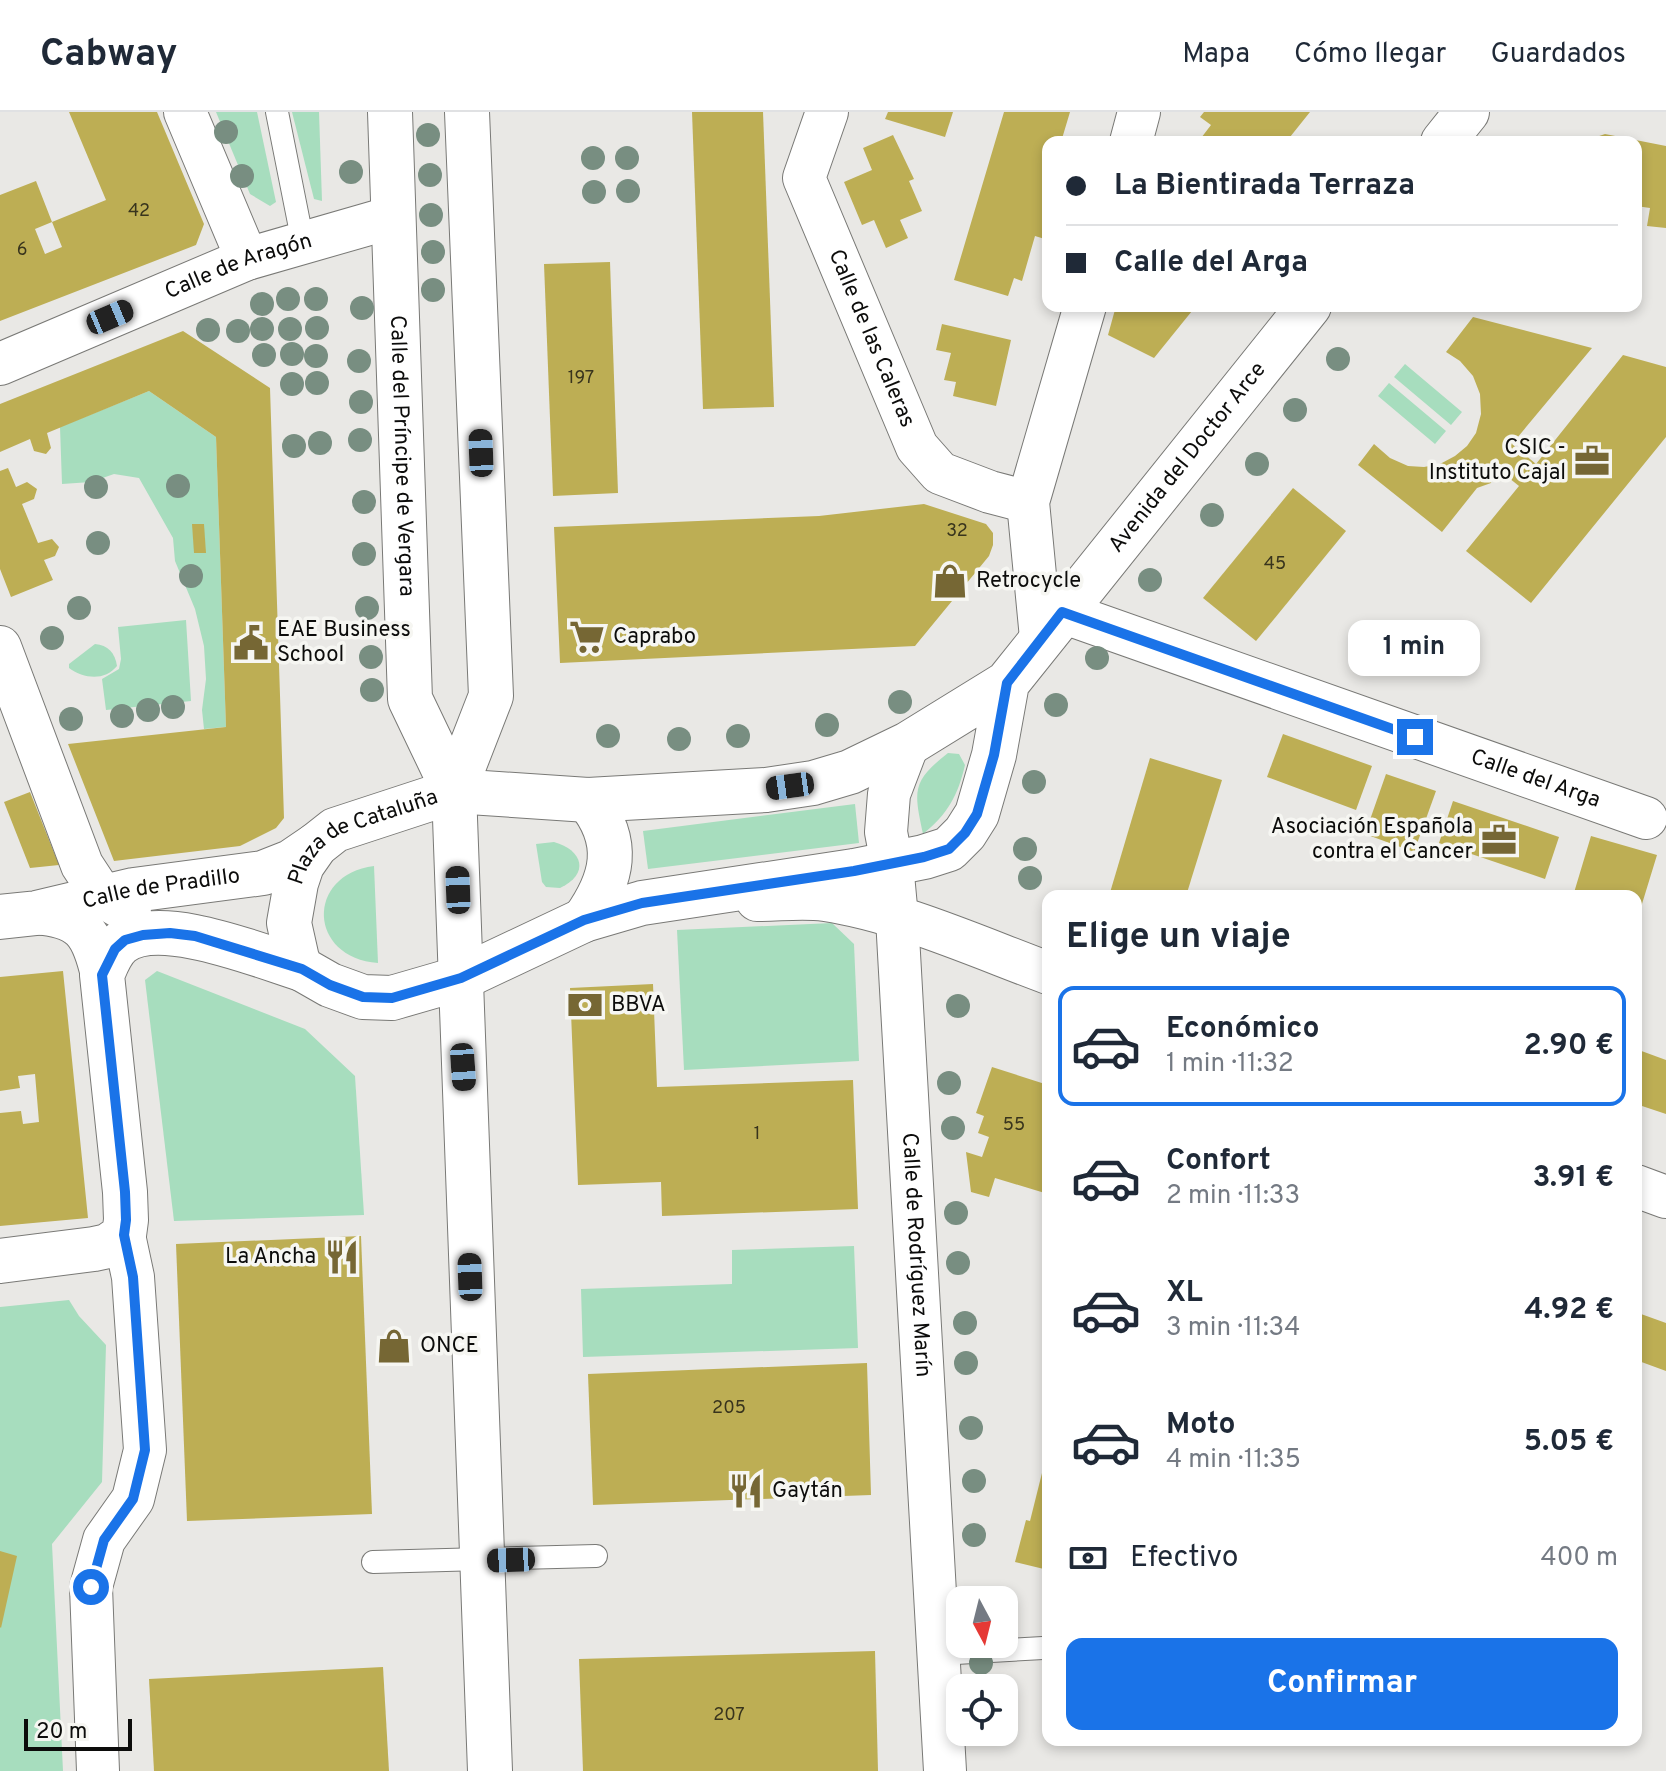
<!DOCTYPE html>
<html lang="es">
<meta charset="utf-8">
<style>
:root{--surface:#fff;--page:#f2f2f3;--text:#1f2937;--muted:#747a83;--line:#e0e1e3;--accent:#1a73e8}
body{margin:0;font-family:Overpass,sans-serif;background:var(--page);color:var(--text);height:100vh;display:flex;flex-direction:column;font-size:30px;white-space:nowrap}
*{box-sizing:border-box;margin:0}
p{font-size:26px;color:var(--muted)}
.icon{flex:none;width:44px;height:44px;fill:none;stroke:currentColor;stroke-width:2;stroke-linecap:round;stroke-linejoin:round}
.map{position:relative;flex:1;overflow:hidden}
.panel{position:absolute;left:1042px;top:778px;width:600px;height:856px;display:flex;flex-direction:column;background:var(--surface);border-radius:16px;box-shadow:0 4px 12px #0003}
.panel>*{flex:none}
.hud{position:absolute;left:1042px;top:24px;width:600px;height:176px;border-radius:16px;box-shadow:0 4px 12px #0003;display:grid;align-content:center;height:176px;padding:0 24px;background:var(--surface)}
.needle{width:52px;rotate:173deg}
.fabs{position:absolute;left:946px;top:1474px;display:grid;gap:16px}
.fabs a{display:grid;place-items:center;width:72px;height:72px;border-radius:16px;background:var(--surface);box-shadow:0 4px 12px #0003;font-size:40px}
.scale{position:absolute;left:24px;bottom:20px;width:108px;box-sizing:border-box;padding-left:8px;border:4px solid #0c0c0b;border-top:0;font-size:22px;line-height:28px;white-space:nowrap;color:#0c0c0b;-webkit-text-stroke:6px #f6f6f2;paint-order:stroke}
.end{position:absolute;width:36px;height:36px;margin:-18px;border:10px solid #1a73e8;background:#fff;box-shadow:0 0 0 4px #fff}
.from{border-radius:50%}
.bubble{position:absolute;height:56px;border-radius:16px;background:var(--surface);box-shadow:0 4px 12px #0003;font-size:26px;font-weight:700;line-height:56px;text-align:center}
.car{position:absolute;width:24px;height:48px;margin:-24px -12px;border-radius:10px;box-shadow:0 0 6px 2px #0007;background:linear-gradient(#222 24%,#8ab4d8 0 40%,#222 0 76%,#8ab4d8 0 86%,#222 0)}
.hud b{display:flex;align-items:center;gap:28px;height:76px;font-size:30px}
.hud b+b{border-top:2px solid var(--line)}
.hud i{width:20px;height:20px;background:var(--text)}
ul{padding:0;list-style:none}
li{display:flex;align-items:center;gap:24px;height:120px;margin:0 16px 12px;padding:0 8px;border:4px solid transparent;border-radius:16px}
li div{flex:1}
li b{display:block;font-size:30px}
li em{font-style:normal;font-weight:700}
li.selected{border-color:var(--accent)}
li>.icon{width:72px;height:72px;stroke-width:1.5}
h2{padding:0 24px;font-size:36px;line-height:96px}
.pay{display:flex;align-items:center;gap:20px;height:88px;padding:0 24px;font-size:30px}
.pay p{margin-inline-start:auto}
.cta{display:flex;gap:16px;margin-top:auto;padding:16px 24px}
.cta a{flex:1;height:92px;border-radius:16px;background:var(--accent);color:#fff;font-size:32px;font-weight:700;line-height:92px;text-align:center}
header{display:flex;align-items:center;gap:48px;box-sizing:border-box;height:112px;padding:0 40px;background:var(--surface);border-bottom:2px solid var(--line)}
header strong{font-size:38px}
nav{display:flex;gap:44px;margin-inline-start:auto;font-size:28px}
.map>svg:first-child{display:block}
.green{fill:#a7ddbe}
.building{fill:#bdae54}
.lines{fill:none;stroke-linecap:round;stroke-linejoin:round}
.service-casing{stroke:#797976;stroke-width:24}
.minor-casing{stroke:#797976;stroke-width:44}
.tertiary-casing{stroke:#797976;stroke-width:46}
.secondary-casing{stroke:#797976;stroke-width:46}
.service{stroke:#fff;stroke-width:22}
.minor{stroke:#fff;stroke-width:42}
.tertiary{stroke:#fff;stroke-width:44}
.secondary{stroke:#fff;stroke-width:44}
.tree{fill:#788e81}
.route{stroke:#1a73e8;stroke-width:10}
.labels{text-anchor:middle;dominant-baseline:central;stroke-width:7;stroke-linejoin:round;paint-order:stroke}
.number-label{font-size:18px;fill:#38341d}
.street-label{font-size:22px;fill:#0c0c0b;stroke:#f6f6f2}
.poi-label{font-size:22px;fill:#0c0c0b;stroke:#f6f6f2;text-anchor:start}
</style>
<header>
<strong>Cabway</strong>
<nav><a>Mapa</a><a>Cómo llegar</a><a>Guardados</a></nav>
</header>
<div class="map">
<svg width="1666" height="1659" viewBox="0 0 1666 1659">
<rect width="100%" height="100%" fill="#e9e8e5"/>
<g class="green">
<path d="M216 0H257L276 90 270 94 250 82Z"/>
<path d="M292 0H319L322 89 314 87Z"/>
<path d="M1405 252 1462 300 1451 313 1394 265Z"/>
<path d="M1389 271 1446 319 1435 332 1378 284Z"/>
<path d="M149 279 216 325 226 615 204 617 202 598 206 567 204 534 195 497 175 449 173 426 139 366 114 362 91 370 62 372 60 315Z"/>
<path d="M186 508 191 589 106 598 102 567 119 557 121 547 118 515Z"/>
<path d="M95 532C108 533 115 541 117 554 105 569 84 567 69 556V552Z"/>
<path d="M948 641 959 642 965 653C958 683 948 702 923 722 914 679 911 670 948 641Z"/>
<path d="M855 692 859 731 648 757 643 719Z"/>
<path d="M554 730C583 738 590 762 560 776L546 775 542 770 536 732Z"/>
<path d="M374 754 378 851C308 846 305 763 374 754Z"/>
<path d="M832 811 854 832 859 949 684 958 677 818Z"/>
<path d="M157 859 305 917 355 964 364 1103 174 1109 145 868Z"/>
<path d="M854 1134 858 1236 583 1245 581 1177 732 1172V1138Z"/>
<path d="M69 1188 79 1204 106 1233 102 1370 52 1432 63 1659H0V1195Z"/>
</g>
<g class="building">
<path d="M69 0H157L204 112 196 133 0 209V83L36 69 52 110 35 117 45 142 62 135 52 110 106 88Z"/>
<path d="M692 0H763L774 295 703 297Z"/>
<path d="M888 0H953L945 25 885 7Z"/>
<path d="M1004 0H1070L1061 30H1048V128L1035 124 1022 169 1014 166 1008 184 954 168Z"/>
<path d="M1204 0H1310L1286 30H1198L1211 13 1200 5Z"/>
<path d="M1605 22 1666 34V116L1647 114 1650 96 1636 94V30H1582Z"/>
<path d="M893 23 914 67 909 69 922 99 900 108 908 126 886 136 874 108 862 113 844 70 872 58 863 36Z"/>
<path d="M610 150 618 381 553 384 544 152Z"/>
<path d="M1116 194H1196L1154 246 1108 223Z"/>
<path d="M1473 205 1592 236 1512 332 1536 352 1623 243 1666 255V325L1531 491 1466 439 1519 374 1494 354 1491 371 1477 376 1442 420 1358 353 1374 332 1390 346 1408 354 1424 355 1440 352 1455 344 1467 334 1476 321 1481 302 1480 282 1473 264 1460 249 1446 240Z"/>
<path d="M942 212 1011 228 996 294 953 284 956 270 944 268 951 241 936 238Z"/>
<path d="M183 219 270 276 284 706 276 716 240 734 114 749 68 632 226 615 216 325 149 279 47 321 51 336 46 342 34 339 30 327 0 340V292Z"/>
<path d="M8 356 16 375 27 370 37 377 34 387 22 392 38 431 52 427 59 435 55 444 44 448 53 468 11 485 0 457V359Z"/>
<path d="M1293 376 1346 419 1256 529 1203 486Z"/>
<path d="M924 392 986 412 993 421V433L989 444 915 534 560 551 554 415 819 404Z"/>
<path d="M192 412H204L206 441H194Z"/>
<path d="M1283 622 1372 654 1356 698 1267 665Z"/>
<path d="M1150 646 1222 668 1186 784H1109Z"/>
<path d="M1386 662 1436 679 1414 740 1365 722Z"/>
<path d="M30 680 59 753 30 756 4 690Z"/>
<path d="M1453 689 1559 725 1545 767 1439 731Z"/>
<path d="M1591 724 1657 743 1638 805 1636 804V784H1573Z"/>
<path d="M63 859 88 1106 0 1114V1001L21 999 23 1012 39 1010 35 962 18 964 20 976 0 979V865Z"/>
<path d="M653 872 657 975 853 968 858 1097 662 1104 661 1070 578 1073 570 876Z"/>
<path d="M1636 937 1666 948V1002L1636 992Z"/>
<path d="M992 955 1048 973V1082L995 1066 989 1085 971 1080 966 1040 982 1045 989 1025 978 1021 984 1004 976 1001Z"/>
<path d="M361 1124 372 1402 187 1409 176 1132Z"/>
<path d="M1641 1202 1666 1211V1259L1636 1248V1209L1638 1210Z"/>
<path d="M867 1251 871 1383 593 1393 588 1262Z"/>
<path d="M1047 1341H1048V1458L1015 1450 1026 1408 1030 1409Z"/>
<path d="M0 1439 17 1444 1 1516 0 1515Z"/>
<path d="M875 1539 878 1659H583L579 1547Z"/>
<path d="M383 1555 389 1659H154L149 1567Z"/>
</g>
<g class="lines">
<g class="service-casing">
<g id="service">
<path d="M277 0 303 131"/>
<path d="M373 1450 596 1444"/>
<path d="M938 1542 1043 1536"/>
</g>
</g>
<g class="minor-casing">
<g id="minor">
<path d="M185 0 247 147"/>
<path id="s1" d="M827 0 804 66 917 335 940 361 990 380 1028 390"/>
<path d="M1131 30 1139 0"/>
<path id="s2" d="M0 252 247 147 393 105"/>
<path id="s3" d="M1062 500 1646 706"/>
<path d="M1041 526 1028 390 1085 194"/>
<path d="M0 535 82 753 103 785 130 801"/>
<path id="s4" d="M908 632 889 682 886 720 892 752 897 806 945 1659"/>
<path d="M757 788C780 788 804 785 825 788 898 799 978 835 1048 861"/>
<path d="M37 801C82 805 92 820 102 863"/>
<path d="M1636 1074 1666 1085"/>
<path d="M98 1659 91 1475 104 1428 133 1387 145 1338 133 1165 124 1123"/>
</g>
</g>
<g class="tertiary-casing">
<g id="tertiary">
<path d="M1443 30 1467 0"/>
<path id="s5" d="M1007 571 994 643 977 702 965 721 949 737 924 745 854 759 642 791 584 808 461 866 392 886 363 885 330 873 302 857 297 847 289 811 296 771 302 753 316 733 335 718 454 679 588 688 766 678 813 671 850 660 908 632 1007 571 1309 194"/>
<path id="s6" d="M0 805 37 801 134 778 263 761 291 750 316 733"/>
<path d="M584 808C613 767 622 730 588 688"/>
<path d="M0 1149 94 1137 108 1134 124 1123 126 1108 125 1080 102 863C107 851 111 839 121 831 159 802 260 844 302 857"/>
</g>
</g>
<g class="secondary-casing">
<g id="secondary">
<path id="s7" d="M390 0 410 587 454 679 490 1659"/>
<path d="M454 679 491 584 467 0"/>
</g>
</g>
<use href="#service" class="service"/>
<use href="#minor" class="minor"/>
<use href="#tertiary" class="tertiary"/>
<use href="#secondary" class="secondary"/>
</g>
<g class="tree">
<circle cx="226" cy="20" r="12"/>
<circle cx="428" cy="23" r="12"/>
<circle cx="593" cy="46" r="12"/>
<circle cx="627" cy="46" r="12"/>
<circle cx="351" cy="60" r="12"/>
<circle cx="430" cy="63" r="12"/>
<circle cx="242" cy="64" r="12"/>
<circle cx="628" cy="79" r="12"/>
<circle cx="594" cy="80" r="12"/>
<circle cx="431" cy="103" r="12"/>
<circle cx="433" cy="140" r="12"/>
<circle cx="433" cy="178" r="12"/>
<circle cx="288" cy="187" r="12"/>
<circle cx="316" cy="187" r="12"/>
<circle cx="262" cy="192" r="12"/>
<circle cx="362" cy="196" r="12"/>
<circle cx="317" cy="216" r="12"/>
<circle cx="262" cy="217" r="12"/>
<circle cx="290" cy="217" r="12"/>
<circle cx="208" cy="218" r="12"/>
<circle cx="238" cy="219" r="12"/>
<circle cx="292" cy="242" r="12"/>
<circle cx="264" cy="243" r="12"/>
<circle cx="316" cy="244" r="12"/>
<circle cx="1338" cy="247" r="12"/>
<circle cx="359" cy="249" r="12"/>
<circle cx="317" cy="271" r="12"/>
<circle cx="292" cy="272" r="12"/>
<circle cx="361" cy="290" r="12"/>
<circle cx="1295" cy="298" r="12"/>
<circle cx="360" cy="328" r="12"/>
<circle cx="320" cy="331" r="12"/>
<circle cx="294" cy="334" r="12"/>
<circle cx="1257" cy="352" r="12"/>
<circle cx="178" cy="374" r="12"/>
<circle cx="96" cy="375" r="12"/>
<circle cx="364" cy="390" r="12"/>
<circle cx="1212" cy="403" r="12"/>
<circle cx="98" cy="431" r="12"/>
<circle cx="364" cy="442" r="12"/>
<circle cx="191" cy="464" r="12"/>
<circle cx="1150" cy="468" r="12"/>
<circle cx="79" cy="496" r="12"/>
<circle cx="367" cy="496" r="12"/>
<circle cx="52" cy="526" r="12"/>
<circle cx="371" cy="545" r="12"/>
<circle cx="1097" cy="546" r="12"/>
<circle cx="372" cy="578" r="12"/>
<circle cx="900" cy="590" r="12"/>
<circle cx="1056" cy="593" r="12"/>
<circle cx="173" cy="595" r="12"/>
<circle cx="148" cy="598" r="12"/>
<circle cx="122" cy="604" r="12"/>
<circle cx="71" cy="607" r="12"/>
<circle cx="827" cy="613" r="12"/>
<circle cx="608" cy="624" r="12"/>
<circle cx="738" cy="624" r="12"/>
<circle cx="679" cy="627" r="12"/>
<circle cx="1034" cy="670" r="12"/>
<circle cx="1025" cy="737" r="12"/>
<circle cx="1030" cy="766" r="12"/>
<circle cx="958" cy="894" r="12"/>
<circle cx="949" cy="971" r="12"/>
<circle cx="953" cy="1016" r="12"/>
<circle cx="956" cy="1101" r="12"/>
<circle cx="958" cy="1151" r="12"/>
<circle cx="965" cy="1211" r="12"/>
<circle cx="966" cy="1251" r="12"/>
<circle cx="971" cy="1316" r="12"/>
<circle cx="974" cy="1369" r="12"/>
<circle cx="974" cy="1423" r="12"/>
<circle cx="981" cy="1551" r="12"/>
</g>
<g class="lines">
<path class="route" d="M91 1475 104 1428 133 1387 145 1338 133 1165 124 1123 126 1108 125 1080 102 863 115 837 125 828 143 823 170 821 195 824 302 857 330 873 363 885 392 886 461 866 584 808 642 791 854 759 924 745 949 737 965 721 977 702 994 643 1007 571 1062 500 1415 625"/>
</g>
<defs>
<g id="office-bare" transform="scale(2.76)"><path d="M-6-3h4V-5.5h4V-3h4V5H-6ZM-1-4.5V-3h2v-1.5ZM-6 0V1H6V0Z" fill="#766734" stroke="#f6f6f2" stroke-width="2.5" paint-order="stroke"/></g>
<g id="shop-bare" transform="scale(2.76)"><path d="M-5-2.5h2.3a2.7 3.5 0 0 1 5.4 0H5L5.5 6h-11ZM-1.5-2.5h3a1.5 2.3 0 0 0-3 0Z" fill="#766734" stroke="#f6f6f2" stroke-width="2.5" paint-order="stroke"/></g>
<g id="supermarket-bare" transform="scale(2.76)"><path d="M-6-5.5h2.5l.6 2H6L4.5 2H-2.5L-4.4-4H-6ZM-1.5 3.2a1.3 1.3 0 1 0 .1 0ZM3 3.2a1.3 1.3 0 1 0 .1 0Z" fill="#766734" stroke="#f6f6f2" stroke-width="2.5" paint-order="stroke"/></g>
<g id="civic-bare" transform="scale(2.76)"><path d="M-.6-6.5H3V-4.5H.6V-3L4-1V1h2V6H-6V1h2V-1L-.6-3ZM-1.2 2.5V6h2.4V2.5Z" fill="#766734" stroke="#f6f6f2" stroke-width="2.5" paint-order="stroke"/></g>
<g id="bank-bare" transform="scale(2.76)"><path d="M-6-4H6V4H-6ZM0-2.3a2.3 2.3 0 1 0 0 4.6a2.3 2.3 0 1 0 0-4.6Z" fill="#766734" stroke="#f6f6f2" stroke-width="2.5" paint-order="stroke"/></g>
<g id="restaurant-bare" transform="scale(2.76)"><path d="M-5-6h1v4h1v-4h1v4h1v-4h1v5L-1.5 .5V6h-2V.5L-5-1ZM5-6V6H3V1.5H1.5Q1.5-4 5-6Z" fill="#766734" stroke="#f6f6f2" stroke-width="2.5" paint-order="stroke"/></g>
</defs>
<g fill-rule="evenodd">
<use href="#office-bare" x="1592" y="349"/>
<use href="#shop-bare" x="950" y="469"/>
<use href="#supermarket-bare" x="587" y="525"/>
<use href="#civic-bare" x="251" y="531"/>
<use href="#office-bare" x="1499" y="728"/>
<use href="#bank-bare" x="585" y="893"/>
<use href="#restaurant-bare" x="342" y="1145"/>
<use href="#shop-bare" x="394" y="1234"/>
<use href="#restaurant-bare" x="746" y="1379"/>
</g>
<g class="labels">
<g class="number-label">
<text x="139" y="99">42</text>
<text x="22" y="138">6</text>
<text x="581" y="266">197</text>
<text x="957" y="419">32</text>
<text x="1275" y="452">45</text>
<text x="1014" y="1013">55</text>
<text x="757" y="1022">1</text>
<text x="729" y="1296">205</text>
<text x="729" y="1603">207</text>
</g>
<g class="street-label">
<text stroke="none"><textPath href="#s2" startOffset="258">Calle de Aragón</textPath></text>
<text stroke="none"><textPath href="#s1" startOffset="244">Calle de las Caleras</textPath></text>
<text stroke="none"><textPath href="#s5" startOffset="2006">Avenida del Doctor Arce</textPath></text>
<text stroke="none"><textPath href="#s7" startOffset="344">Calle del Príncipe de Vergara</textPath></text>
<text stroke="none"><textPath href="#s3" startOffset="502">Calle del Arga</textPath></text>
<text stroke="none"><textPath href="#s5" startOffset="1032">Plaza de Cataluña</textPath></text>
<text stroke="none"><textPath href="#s6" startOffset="164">Calle de Pradillo</textPath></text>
<text stroke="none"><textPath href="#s4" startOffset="516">Calle de Rodríguez Marín</textPath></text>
</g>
<g class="poi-label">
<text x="1566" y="336" text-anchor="end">CSIC -<tspan x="1566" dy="25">Instituto Cajal</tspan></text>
<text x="976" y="469">Retrocycle</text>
<text x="277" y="518">EAE Business<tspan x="277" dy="25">School</tspan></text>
<text x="613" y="525">Caprabo</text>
<text x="1473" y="715" text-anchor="end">Asociación Española<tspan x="1473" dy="25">contra el Cancer</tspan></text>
<text x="611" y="893">BBVA</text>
<text x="316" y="1145" text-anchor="end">La Ancha</text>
<text x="420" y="1234">ONCE</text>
<text x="772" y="1379">Gaytán</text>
</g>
</g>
</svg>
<div class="fabs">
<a><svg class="needle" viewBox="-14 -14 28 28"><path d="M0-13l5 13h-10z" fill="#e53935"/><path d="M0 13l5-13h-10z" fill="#747a83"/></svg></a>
<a><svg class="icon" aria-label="locate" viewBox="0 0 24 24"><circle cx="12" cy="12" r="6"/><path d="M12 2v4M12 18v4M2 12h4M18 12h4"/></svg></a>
</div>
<div class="scale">20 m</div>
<i class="end from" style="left:91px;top:1475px"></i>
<i class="end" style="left:1415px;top:625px"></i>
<div class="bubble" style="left:1348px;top:508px;width:132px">1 min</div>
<i class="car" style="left:110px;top:205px;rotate:67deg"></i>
<i class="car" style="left:481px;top:341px;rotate:358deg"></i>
<i class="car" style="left:790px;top:674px;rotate:262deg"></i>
<i class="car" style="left:458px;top:778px;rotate:358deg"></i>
<i class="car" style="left:463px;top:955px;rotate:176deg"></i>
<i class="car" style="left:470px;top:1165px;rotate:358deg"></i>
<i class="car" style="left:511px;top:1448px;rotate:268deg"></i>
<div class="hud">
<b><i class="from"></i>La Bientirada Terraza</b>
<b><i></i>Calle del Arga</b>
</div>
<section class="panel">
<h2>Elige un viaje</h2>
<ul>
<li class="selected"><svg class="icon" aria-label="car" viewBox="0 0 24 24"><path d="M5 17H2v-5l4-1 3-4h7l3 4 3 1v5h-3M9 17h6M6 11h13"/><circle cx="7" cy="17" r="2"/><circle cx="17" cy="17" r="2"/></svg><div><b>Económico</b><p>1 min · 11:32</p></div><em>2.90 €</em></li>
<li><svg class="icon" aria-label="car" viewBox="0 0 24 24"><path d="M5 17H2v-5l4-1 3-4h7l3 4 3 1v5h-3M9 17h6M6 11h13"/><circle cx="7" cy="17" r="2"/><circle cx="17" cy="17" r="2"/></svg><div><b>Confort</b><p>2 min · 11:33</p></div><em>3.91 €</em></li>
<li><svg class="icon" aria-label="car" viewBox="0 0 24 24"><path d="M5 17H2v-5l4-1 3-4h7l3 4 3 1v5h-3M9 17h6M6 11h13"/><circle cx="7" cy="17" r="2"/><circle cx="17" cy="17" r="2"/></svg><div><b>XL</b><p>3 min · 11:34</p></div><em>4.92 €</em></li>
<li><svg class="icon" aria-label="car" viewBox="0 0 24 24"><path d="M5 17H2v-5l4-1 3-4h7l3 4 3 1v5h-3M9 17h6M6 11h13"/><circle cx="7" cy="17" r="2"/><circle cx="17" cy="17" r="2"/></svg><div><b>Moto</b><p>4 min · 11:35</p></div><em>5.05 €</em></li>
</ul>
<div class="pay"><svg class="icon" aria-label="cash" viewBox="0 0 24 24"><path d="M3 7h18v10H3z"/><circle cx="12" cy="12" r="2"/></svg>Efectivo<p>400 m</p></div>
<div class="cta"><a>Confirmar</a></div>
</section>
</div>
